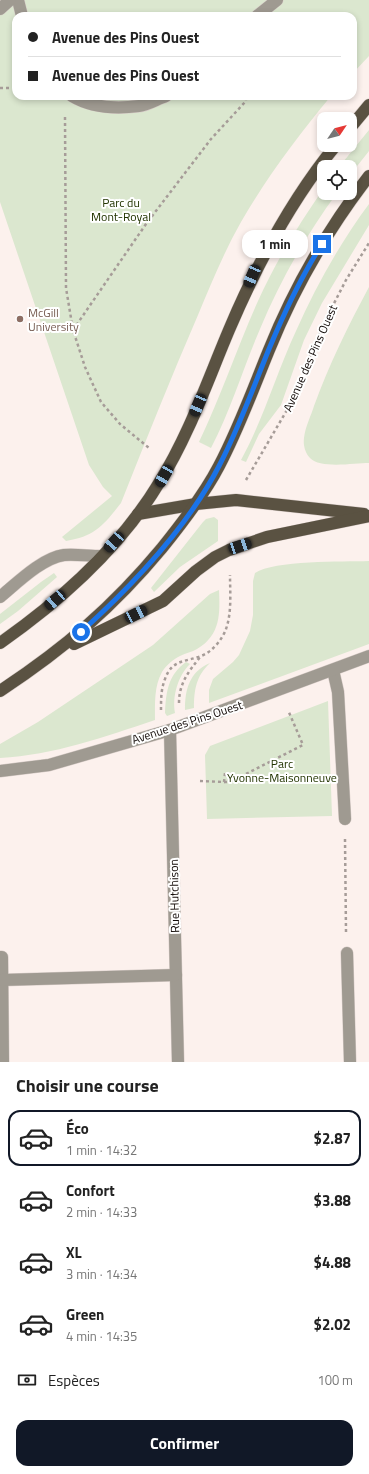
<!DOCTYPE html>
<html lang="fr">
<meta charset="utf-8">
<style>
:root{--surface:#fff;--page:#f6f6f6;--text:#222;--muted:#767676;--line:#e0e0e0;--accent:#111827}
body{margin:0;font-family:"Titillium Web",sans-serif;background:var(--page);color:var(--text);height:100vh;display:flex;flex-direction:column;font-size:15px;white-space:nowrap}
*{box-sizing:border-box;margin:0}
p{font-size:13px;color:var(--muted)}
.icon{flex:none;width:22px;height:22px;fill:none;stroke:currentColor;stroke-width:2;stroke-linecap:round;stroke-linejoin:round}
.map{position:relative;height:1062px;overflow:hidden}
.drawer{display:flex;flex-direction:column;background:var(--surface);flex:1}
.drawer>*{flex:none}
.top-card{position:absolute;left:12px;top:12px;width:345px;height:88px;border-radius:12px;box-shadow:0 2px 6px #0003;display:grid;align-content:center;height:88px;padding:0 16px;background:var(--surface)}
.needle{width:26px;rotate:55deg}
.tools{position:absolute;left:317px;top:112px;display:grid;gap:8px}
.tools a{display:grid;place-items:center;width:40px;height:40px;border-radius:8px;background:var(--surface);box-shadow:0 2px 6px #0003;font-size:20px}
.end{position:absolute;width:18px;height:18px;margin:-9px;border:5px solid #1a73e8;background:#fff;box-shadow:0 0 0 2px #fff}
.from{border-radius:50%}
.bubble{position:absolute;height:28px;border-radius:12px;background:var(--surface);box-shadow:0 2px 6px #0003;font-size:13px;font-weight:700;line-height:28px;text-align:center}
.car{position:absolute;width:12px;height:24px;margin:-12px -6px;border-radius:5px;box-shadow:0 0 3px 1px #0007;background:linear-gradient(#222 24%,#8ab4d8 0 40%,#222 0 76%,#8ab4d8 0 86%,#222 0)}
.top-card b{display:flex;align-items:center;gap:14px;height:38px;font-size:15px}
.top-card b+b{border-top:1px solid var(--line)}
.top-card i{width:10px;height:10px;background:var(--text)}
ul{padding:0;list-style:none}
li{display:flex;align-items:center;gap:12px;height:56px;margin:0 8px 6px;padding:0 8px;border:2px solid transparent;border-radius:12px}
li div{flex:1}
li b{display:block;font-size:15px}
li em{font-style:normal;font-weight:700}
li.on{border-color:var(--accent)}
li>.icon{width:36px;height:36px;stroke-width:1.5}
h2{padding:0 16px;font-size:18px;line-height:48px}
.pay{display:flex;align-items:center;gap:10px;height:44px;padding:0 16px;font-size:15px}
.pay p{margin-inline-start:auto}
.action{display:flex;gap:8px;margin-top:auto;padding:8px 16px}
.action a{flex:1;height:46px;border-radius:12px;background:var(--accent);color:#fff;font-size:16px;font-weight:700;line-height:46px;text-align:center}
.map>svg:first-child{display:block}
.green{fill:#dbe7cf}
.lines{fill:none;stroke-linecap:round;stroke-linejoin:round}
.minor-casing{stroke:#d7ccc8;stroke-width:13}
.major-casing{stroke:#d7ccc8;stroke-width:13}
.path{stroke:#a69c98;stroke-width:2.5;stroke-dasharray:3 3;stroke-linecap:butt}
.minor{stroke:#9f9a91;stroke-width:12}
.major{stroke:#5a5242;stroke-width:12}
.route{stroke:#1a73e8;stroke-width:5}
.education-dot{fill:#8d6e63;stroke:#fff;stroke-width:1.5}
.labels{text-anchor:middle;dominant-baseline:central;stroke-width:4;stroke-linejoin:round;paint-order:stroke}
.park-label{font-size:12px;fill:#223401;stroke:#fff}
.education-label{font-size:12px;fill:#785e54;stroke:#fff;text-anchor:start}
.street-label{font-size:12px;fill:#120a07;stroke:#fff}
</style>
<div class="map">
<svg width="369" height="1062" viewBox="0 0 369 1062">
<rect width="100%" height="100%" fill="#fcf1ed"/>
<g class="green">
<path d="M0 0H369V56L353 73V16H16V96H331C298 136 267 177 241 222 224 252 211 284 198 315 171 377 146 440 121 503 103 526 95 536 66 541L62 537 112 496 103 487 89 465 0 202Z"/>
<path d="M369 130V151L350 175V167H339Z"/>
<path d="M324 188V193H337C306 235 280 281 260 329 243 368 231 410 211 448L199 442C221 396 237 348 258 301 276 261 299 224 324 188Z"/>
<path d="M369 204V225L322 303 304 340 281 405 259 434 246 462 241 460C264 418 276 374 296 331 316 286 340 243 369 204Z"/>
<path d="M369 287V463C354 463 320 469 310 458 305 453 303 445 304 438 305 427 311 416 314 406 329 365 348 326 369 287Z"/>
<path d="M214 517 218 520V541L180 567 154 592 151 588 203 522 206 519Z"/>
<path d="M369 561V644L209 703V690L213 679 233 662 239 655 250 631 253 615V581L255 573C274 560 343 562 369 561Z"/>
<path d="M54 573 57 577 18 611 0 624V614L41 582Z"/>
<path d="M219 590C220 613 221 635 197 649 192 652 186 653 180 656 174 659 166 665 162 672 154 686 155 704 155 720 104 737 54 755 0 758V744L38 722 153 645 210 594Z"/>
<path d="M186 662 190 664C178 676 172 696 175 713L167 716 165 713C166 692 168 675 186 662Z"/>
<path d="M210 663C196 676 194 690 194 708L185 710C185 690 189 672 210 663Z"/>
<path d="M328 701 332 816 207 819 205 755 210 746Z"/>
</g>
<g class="lines">
<g class="minor-casing">
<g id="minor">
<path d="M18 0 22 16"/>
<path d="M0 9 10 0"/>
<path d="M257 16 277 0"/>
<path d="M72 96C92 108 116 109 139 106 148 105 157 99 166 96"/>
<path d="M0 597C17 583 42 558 64 555 76 554 89 556 101 556"/>
<path d="M333 670 338 692 345 819"/>
<path d="M170 730 178 1062"/>
<path d="M0 771 49 765 170 730 369 656"/>
<path d="M347 953 350 1062"/>
<path d="M0 957H2L3 1062"/>
<path d="M2 980 176 975"/>
</g>
</g>
<g class="major-casing">
<g id="major">
<path d="M350 128 369 105"/>
<path d="M138 514 196 504 236 500 364 514"/>
<path d="M0 643C60 601 121 546 159 483 189 435 207 382 229 330 257 264 290 201 336 145"/>
<path d="M74 644 163 601 196 571 215 557 229 550 267 537 369 516"/>
<path d="M0 691C65 648 113 607 162 548 183 522 204 495 219 466 239 428 253 389 269 350 294 288 328 229 369 176"/>
</g>
</g>
<g class="path">
<path d="M0 88H16"/>
<path d="M65 117 66 288 73 330 85 367 101 402 120 424 149 448"/>
<path d="M73 330 146 224 211 139 246 101V96"/>
<path d="M246 480 287 410 325 321 346 280 369 243"/>
<path d="M179 703C179 683 189 671 201 656"/>
<path d="M161 710C161 699 161 689 165 679 172 659 186 662 201 656 212 652 222 640 226 629 232 612 230 592 230 575"/>
<path d="M200 781 224 782 225 773"/>
<path d="M224 782H230L303 745 288 710"/>
<path d="M345 839 346 932"/>
</g>
<use href="#minor" class="minor"/>
<use href="#major" class="major"/>
</g>
<g class="lines">
<path class="route" d="M81 632C133 585 187 528 219 466 239 428 253 388 269 349 284 313 301 277 322 244"/>
</g>
<circle class="education-dot" cx="20" cy="319" r="4"/>
<g class="labels">
<g class="park-label">
<text x="121" y="202">Parc du<tspan x="121" dy="14">Mont-Royal</tspan></text>
<text x="282" y="763">Parc<tspan x="282" dy="14">Yvonne-Maisonneuve</tspan></text>
</g>
<g class="education-label">
<text x="28" y="312">McGill<tspan x="28" dy="14">University</tspan></text>
</g>
<g class="street-label">
<text transform="translate(310 358) rotate(-66)">Avenue des Pins Ouest</text>
<text transform="translate(187 722) rotate(-18)">Avenue des Pins Ouest</text>
<text transform="translate(174 896) rotate(-91)">Rue Hutchison</text>
</g>
</g>
</svg>
<div class="tools">
<a><svg class="needle" viewBox="-14 -14 28 28"><path d="M0-13l5 13h-10z" fill="#e53935"/><path d="M0 13l5-13h-10z" fill="#767676"/></svg></a>
<a><svg class="icon" aria-label="locate" viewBox="0 0 24 24"><circle cx="12" cy="12" r="6"/><path d="M12 2v4M12 18v4M2 12h4M18 12h4"/></svg></a>
</div>
<i class="end from" style="left:81px;top:632px"></i>
<i class="end" style="left:322px;top:244px"></i>
<div class="bubble" style="left:242px;top:230px;width:66px">1 min</div>
<i class="car" style="left:252px;top:276px;rotate:203deg"></i>
<i class="car" style="left:198px;top:405px;rotate:203deg"></i>
<i class="car" style="left:164px;top:476px;rotate:210deg"></i>
<i class="car" style="left:114px;top:542px;rotate:222deg"></i>
<i class="car" style="left:240px;top:546px;rotate:72deg"></i>
<i class="car" style="left:55px;top:600px;rotate:229deg"></i>
<i class="car" style="left:136px;top:614px;rotate:64deg"></i>
<div class="top-card">
<b><i class="from"></i>Avenue des Pins Ouest</b>
<b><i></i>Avenue des Pins Ouest</b>
</div>
</div>
<section class="drawer">
<h2>Choisir une course</h2>
<ul>
<li class="on"><svg class="icon" aria-label="car" viewBox="0 0 24 24"><path d="M5 17H2v-5l4-1 3-4h7l3 4 3 1v5h-3M9 17h6M6 11h13"/><circle cx="7" cy="17" r="2"/><circle cx="17" cy="17" r="2"/></svg><div><b>Éco</b><p>1 min · 14:32</p></div><em>$2.87</em></li>
<li><svg class="icon" aria-label="car" viewBox="0 0 24 24"><path d="M5 17H2v-5l4-1 3-4h7l3 4 3 1v5h-3M9 17h6M6 11h13"/><circle cx="7" cy="17" r="2"/><circle cx="17" cy="17" r="2"/></svg><div><b>Confort</b><p>2 min · 14:33</p></div><em>$3.88</em></li>
<li><svg class="icon" aria-label="car" viewBox="0 0 24 24"><path d="M5 17H2v-5l4-1 3-4h7l3 4 3 1v5h-3M9 17h6M6 11h13"/><circle cx="7" cy="17" r="2"/><circle cx="17" cy="17" r="2"/></svg><div><b>XL</b><p>3 min · 14:34</p></div><em>$4.88</em></li>
<li><svg class="icon" aria-label="car" viewBox="0 0 24 24"><path d="M5 17H2v-5l4-1 3-4h7l3 4 3 1v5h-3M9 17h6M6 11h13"/><circle cx="7" cy="17" r="2"/><circle cx="17" cy="17" r="2"/></svg><div><b>Green</b><p>4 min · 14:35</p></div><em>$2.02</em></li>
</ul>
<div class="pay"><svg class="icon" aria-label="cash" viewBox="0 0 24 24"><path d="M3 7h18v10H3z"/><circle cx="12" cy="12" r="2"/></svg>Espèces<p>100 m</p></div>
<div class="action"><a>Confirmer</a></div>
</section>
